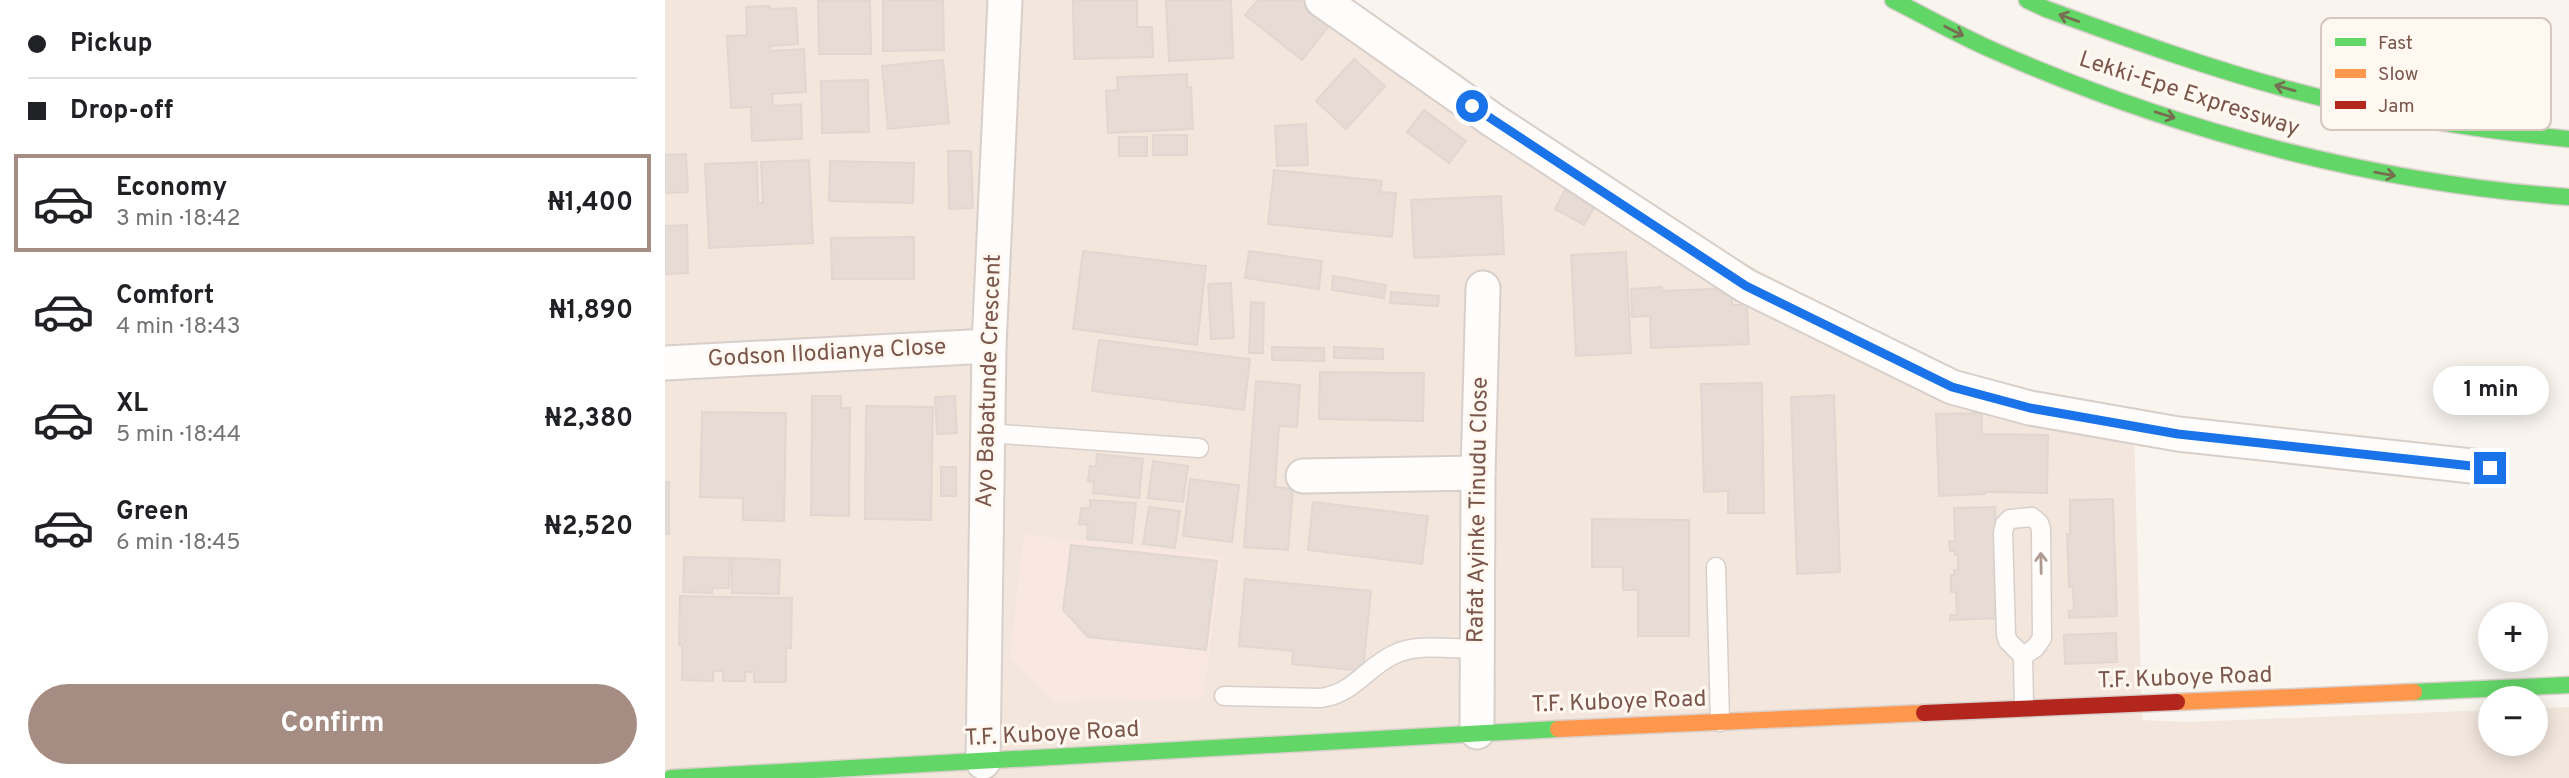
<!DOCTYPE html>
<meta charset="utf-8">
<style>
:root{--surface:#fff;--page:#f6f6f6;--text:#202124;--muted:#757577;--line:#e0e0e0;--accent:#a68d84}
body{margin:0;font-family:Overpass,sans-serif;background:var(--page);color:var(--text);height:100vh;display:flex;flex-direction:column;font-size:26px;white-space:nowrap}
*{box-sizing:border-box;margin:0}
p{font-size:23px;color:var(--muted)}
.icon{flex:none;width:38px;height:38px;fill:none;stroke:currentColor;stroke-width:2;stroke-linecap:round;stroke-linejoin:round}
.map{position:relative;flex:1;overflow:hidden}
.details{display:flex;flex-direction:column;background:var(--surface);width:665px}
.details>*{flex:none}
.top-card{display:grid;align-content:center;height:154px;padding:0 28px;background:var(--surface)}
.buttons{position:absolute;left:1813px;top:602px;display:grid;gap:14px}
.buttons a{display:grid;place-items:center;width:70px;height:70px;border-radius:50%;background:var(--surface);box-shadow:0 4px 18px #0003;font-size:35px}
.end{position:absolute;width:32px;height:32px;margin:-16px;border:9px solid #1a73e8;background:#fff;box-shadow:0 0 0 4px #fff}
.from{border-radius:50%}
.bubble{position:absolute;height:49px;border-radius:24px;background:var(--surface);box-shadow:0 4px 18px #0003;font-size:23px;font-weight:700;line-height:49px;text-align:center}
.top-card b{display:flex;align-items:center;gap:24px;height:66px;font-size:26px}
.top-card b+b{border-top:2px solid var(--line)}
.top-card i{width:18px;height:18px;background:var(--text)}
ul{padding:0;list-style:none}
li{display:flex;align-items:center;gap:21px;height:98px;margin:0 14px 10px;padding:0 14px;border:4px solid transparent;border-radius:0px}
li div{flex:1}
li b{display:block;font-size:26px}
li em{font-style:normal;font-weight:700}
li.current{border-color:var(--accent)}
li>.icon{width:63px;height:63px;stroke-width:1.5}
.button{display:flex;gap:14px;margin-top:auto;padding:14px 28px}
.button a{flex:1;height:80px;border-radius:42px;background:var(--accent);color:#fff;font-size:28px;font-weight:700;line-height:80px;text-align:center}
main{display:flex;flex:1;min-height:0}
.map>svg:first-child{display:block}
.residential{fill:#f3e7dd}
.commercial{fill:#f9e8e2}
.building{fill:#e6dbd5;stroke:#e2d6d0;stroke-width:2}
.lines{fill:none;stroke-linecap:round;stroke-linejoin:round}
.lane-casing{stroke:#d8cfca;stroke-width:21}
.street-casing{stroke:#d8cfca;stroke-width:37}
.fast-casing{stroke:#dad0cb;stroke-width:19}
.slow-casing{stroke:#dad0cb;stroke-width:19}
.jam-casing{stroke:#dad0cb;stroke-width:19}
.lane{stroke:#fefdfc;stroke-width:18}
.street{stroke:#fefdfc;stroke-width:33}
.fast{stroke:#63d668;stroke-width:16}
.slow{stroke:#ff974d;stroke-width:16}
.jam{stroke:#b3261e;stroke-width:16}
.oneway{stroke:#757051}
.oneway2{stroke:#af9992}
.route{stroke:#1a73e8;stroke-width:9}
.labels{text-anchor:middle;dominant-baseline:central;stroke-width:6;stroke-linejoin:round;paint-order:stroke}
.street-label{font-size:23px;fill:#7a564b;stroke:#fff8f1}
.key{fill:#fff8f1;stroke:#d7c7bf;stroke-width:2}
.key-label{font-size:19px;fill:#7a564b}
</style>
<main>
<section class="details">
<div class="top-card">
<b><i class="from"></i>Pickup</b>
<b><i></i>Drop-off</b>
</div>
<ul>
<li class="current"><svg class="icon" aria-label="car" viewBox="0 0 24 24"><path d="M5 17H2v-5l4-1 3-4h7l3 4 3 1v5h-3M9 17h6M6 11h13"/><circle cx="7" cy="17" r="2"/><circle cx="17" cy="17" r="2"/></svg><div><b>Economy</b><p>3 min · 18:42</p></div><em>₦1,400</em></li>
<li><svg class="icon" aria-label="car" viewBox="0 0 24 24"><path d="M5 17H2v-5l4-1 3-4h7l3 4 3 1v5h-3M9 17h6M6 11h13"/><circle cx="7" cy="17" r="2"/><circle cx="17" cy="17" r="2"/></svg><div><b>Comfort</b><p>4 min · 18:43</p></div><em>₦1,890</em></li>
<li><svg class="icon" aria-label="car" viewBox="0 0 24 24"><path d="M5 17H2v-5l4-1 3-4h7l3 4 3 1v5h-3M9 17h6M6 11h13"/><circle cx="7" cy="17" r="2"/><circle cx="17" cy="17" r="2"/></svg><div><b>XL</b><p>5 min · 18:44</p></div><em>₦2,380</em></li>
<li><svg class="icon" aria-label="car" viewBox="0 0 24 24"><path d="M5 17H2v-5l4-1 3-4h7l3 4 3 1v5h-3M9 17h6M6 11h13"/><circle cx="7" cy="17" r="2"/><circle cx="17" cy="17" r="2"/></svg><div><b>Green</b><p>6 min · 18:45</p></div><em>₦2,520</em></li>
</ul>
<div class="button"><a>Confirm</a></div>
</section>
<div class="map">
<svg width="1904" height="778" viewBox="0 0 1904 778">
<rect width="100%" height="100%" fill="#f9f4ee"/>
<path class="residential" d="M0 0H670L1010 225 1352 410 1469 430 1477 720 1524 722 1825 710V744H1871V708L1904 707V778H0Z"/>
<path class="commercial" d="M359 534 557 557 538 698 391 703 345 656Z"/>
<g class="building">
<path d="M218 0H278L279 50 218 51Z"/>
<path d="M408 0H472V27H487L488 57 409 59Z"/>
<path d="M501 0H566L568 58 504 61Z"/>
<path d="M593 0H637L666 23 637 60 580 15Z"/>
<path d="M153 1H205L206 54H154Z"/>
<path d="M105 6V9L131 8 133 44 105 46V51L139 49 141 92 107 94 108 106 136 104 137 139 87 141 86 107 66 108 62 36 82 35 81 7Z"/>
<path d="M689 59 720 86 681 129 651 101Z"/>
<path d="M278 60 284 123 223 129 217 66Z"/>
<path d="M522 74V87H526L528 129 443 133 441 91 453 90 452 77Z"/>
<path d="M203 80 204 132 157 133 156 81Z"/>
<path d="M759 110 801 141 784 163 742 132Z"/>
<path d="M641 124 643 165 612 166 610 126Z"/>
<rect x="488" y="135" width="34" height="20"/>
<rect x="454" y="137" width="28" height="19"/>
<path d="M283 151H306L308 208 284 209Z"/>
<path d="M21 154 23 192 0 193V155Z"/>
<path d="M144 160 148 243 44 248 40 164 92 162 93 203H98L96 162Z"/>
<path d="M165 161 249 163 248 203 164 201Z"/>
<path d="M609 170 717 181 715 192 731 193 727 237 603 224Z"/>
<path d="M900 190 930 206 919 225 890 209Z"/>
<path d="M836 196 839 254 749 258 746 200Z"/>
<path d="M22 225 23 273 0 274V226Z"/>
<path d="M249 237V279H167L166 238Z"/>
<path d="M418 251 541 266 532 345 408 329Z"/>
<path d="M584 251 657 261 654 289 580 278Z"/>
<path d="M961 252 966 353 911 356 906 255Z"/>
<path d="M668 276 721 285 719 298 667 290Z"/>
<path d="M566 283 569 338 546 339 543 284Z"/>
<path d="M997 287V291L1067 288V305H1082L1084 344 986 348 985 316 967 317 966 289Z"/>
<path d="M726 292 774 296 773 306 725 303Z"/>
<path d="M586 302 599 303 598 353H584Z"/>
<path d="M434 340 585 359 579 410 427 391Z"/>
<path d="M607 347 659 348V361L607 360Z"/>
<path d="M669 347 718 349V359L669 358Z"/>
<path d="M655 372 759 373 758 421 654 419Z"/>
<path d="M591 381 635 385 632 427 614 426 610 487 628 489 623 550 579 547Z"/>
<path d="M1097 383 1099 513H1063V491L1039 492 1036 384Z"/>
<path d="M1169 395 1175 572 1132 574 1126 397Z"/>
<path d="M147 396H176V408H185L184 516 146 515Z"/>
<path d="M290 396 292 433 272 434 270 397Z"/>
<path d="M201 406 268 407 266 520 200 519Z"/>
<path d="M37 412 121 413 119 521 78 520V498L35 497Z"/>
<path d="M1317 413V434L1383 435 1382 493 1320 492V494L1274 496 1271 414Z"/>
<path d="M432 454 478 459 474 498 428 493 429 482 423 481 425 466 431 467Z"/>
<path d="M488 461 523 466 518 502 483 498Z"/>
<rect x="276" y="467" width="15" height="29"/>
<path d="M525 479 574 485 567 542 518 536Z"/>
<rect x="0" y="482" width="4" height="52"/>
<path d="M1448 499 1452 616 1404 618V611H1409L1408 587H1404L1402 534H1405V500Z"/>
<path d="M425 500 471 503 467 543 422 539 423 525 414 524 416 508H425Z"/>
<path d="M648 502 763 516 757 564 643 550Z"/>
<path d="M484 507 515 511 510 548 478 544Z"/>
<path d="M1330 507 1334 618 1285 620V615H1292L1291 592H1286V575H1289V570H1293V555H1290V551H1285L1284 541H1290L1289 508Z"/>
<path d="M927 519 1024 520V636H973V590H958V567H927Z"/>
<path d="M406 545 552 561 541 650 423 637 398 610Z"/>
<path d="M19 557 65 558 64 588H47V593L18 592Z"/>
<path d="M67 558 115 560 114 594 67 593Z"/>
<path d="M580 579 706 591 698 671 627 664 628 651 574 646Z"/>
<path d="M15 596 127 598 126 648H121V682H89V672H80V681H58V671H48V681L17 680V645H14Z"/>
<path d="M1451 633 1452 662 1400 664 1399 635Z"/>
</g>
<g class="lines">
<g class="lane-casing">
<g id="lane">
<path d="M322 433 534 448"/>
<path d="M1051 567 1055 722"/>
<path d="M1358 656 1370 648 1377 638 1376 529 1374 523 1367 517 1345 519 1340 524 1338 533 1341 635 1343 641 1358 656 1359 708"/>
<path d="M559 696 656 698C690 693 701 667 730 654 754 643 787 649 812 649"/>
</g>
</g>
<g class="street-casing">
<g id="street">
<path d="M657 0 829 121 1081 286 1287 387 1365 408 1513 434 1825 468"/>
<path d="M0 363 324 346"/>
<path d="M638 476 813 473"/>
<path d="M812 732 813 473 818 288"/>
<path d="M318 762 324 346 340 0"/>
</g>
</g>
<g class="fast-casing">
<g id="fast">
<path d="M1228 0C1262 17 1297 37 1332 52 1512 131 1708 183 1904 197"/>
<path d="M1362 0 1381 9C1461 38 1540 67 1622 89 1715 114 1809 130 1904 139"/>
<path d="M1749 692 1904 685"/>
<path d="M6 778 893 729"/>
</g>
</g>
<g class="slow-casing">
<g id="slow">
<path d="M1512 702 1749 692"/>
<path d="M893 729 1259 713"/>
</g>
</g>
<g class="jam-casing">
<path id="jam" d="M1259 713 1512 702"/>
</g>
<use href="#lane" class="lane"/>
<use href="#street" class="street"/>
<use href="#fast" class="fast"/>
<use href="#slow" class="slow"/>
<use href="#jam" class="jam"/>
</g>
<defs><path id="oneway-shaft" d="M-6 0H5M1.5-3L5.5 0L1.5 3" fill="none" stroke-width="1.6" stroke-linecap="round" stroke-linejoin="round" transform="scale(1.75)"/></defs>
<g class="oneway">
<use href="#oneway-shaft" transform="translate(1404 18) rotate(-160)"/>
<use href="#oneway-shaft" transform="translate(1289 31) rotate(27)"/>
<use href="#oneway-shaft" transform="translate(1620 88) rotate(-164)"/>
<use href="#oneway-shaft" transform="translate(1500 115) rotate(17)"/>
<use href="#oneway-shaft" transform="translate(1720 174) rotate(10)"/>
</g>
<use class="oneway2" href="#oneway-shaft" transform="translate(1376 563) rotate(-91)"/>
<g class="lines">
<path class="route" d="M807 106 1081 286 1287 387 1365 408 1513 434 1825 468"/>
</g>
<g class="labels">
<g class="street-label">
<text transform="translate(1524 95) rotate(18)">Lekki-Epe Expressway</text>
<text transform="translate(162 354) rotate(-3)">Godson Ilodianya Close</text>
<text transform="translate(325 381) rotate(-88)">Ayo Babatunde Crescent</text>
<text transform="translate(814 510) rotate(-89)">Rafat Ayinke Tinudu Close</text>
<text transform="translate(1520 679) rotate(-2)">T.F. Kuboye Road</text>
<text transform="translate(954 703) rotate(-2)">T.F. Kuboye Road</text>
<text transform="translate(387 735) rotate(-3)">T.F. Kuboye Road</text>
</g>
</g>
<rect x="1656" y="18" width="230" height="112" rx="10" class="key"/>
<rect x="1670" y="38" width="31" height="8" fill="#63d668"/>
<rect x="1670" y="69" width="31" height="9" fill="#ff974d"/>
<rect x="1670" y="101" width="31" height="8" fill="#b3261e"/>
<g class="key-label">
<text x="1713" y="49">Fast</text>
<text x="1713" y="80">Slow</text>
<text x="1713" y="112">Jam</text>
</g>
</svg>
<div class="buttons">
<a>+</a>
<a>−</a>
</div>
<i class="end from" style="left:807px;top:106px"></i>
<i class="end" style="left:1825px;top:468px"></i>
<div class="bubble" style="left:1768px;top:366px;width:116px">1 min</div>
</div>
</main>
